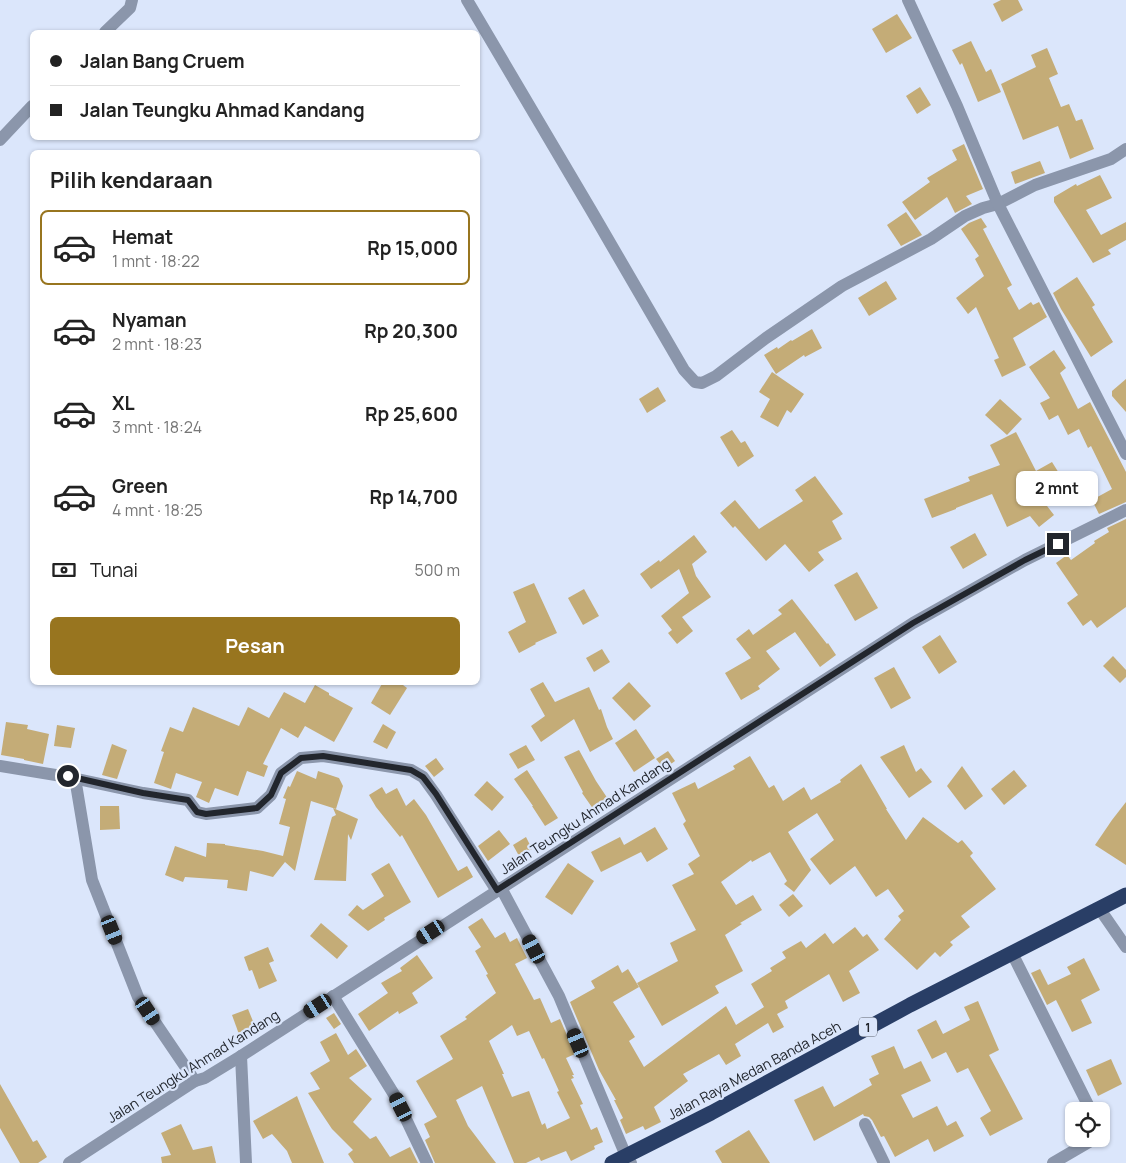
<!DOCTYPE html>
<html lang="id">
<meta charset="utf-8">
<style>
:root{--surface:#fff;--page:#f6f6f6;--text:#222;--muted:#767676;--line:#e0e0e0;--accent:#98751f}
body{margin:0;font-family:Manrope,sans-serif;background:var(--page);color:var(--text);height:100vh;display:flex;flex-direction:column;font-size:19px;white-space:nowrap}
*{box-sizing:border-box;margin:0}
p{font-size:16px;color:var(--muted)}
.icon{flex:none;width:28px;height:28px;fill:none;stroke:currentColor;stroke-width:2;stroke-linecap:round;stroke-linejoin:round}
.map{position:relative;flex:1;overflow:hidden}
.drawer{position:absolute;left:30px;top:150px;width:450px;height:535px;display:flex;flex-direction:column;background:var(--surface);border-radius:8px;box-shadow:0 1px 4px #0004}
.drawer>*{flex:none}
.hud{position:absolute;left:30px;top:30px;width:450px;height:110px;border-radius:8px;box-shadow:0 1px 4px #0004;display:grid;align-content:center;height:110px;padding:0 20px;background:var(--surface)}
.tools{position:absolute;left:1065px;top:1102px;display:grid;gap:10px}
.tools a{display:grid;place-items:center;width:45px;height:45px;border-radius:8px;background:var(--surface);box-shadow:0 1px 4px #0004;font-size:25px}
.end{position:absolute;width:22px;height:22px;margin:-11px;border:6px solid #22262d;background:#fff;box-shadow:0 0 0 2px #fff}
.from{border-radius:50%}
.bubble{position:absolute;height:35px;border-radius:8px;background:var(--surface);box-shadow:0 1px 4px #0004;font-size:16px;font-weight:700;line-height:35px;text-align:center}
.car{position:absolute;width:15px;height:30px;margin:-15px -8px;border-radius:6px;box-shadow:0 0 4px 1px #0007;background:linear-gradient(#222 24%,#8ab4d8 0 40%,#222 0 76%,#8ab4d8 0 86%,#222 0)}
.hud b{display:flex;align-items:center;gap:18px;height:48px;font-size:19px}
.hud b+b{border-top:1px solid var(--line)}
.hud i{width:12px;height:12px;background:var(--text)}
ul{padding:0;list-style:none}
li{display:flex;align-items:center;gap:15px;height:75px;margin:0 10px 8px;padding:0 10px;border:2px solid transparent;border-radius:8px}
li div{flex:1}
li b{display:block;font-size:19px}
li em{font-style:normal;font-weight:700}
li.current{border-color:var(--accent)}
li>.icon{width:45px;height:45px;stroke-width:1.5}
h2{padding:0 20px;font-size:22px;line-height:60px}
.pay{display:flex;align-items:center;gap:12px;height:55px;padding:0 20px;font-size:19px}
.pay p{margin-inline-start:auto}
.cta{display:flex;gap:10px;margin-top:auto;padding:10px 20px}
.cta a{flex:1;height:58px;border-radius:8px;background:var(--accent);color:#fff;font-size:20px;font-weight:700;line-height:58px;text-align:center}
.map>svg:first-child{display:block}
.building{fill:#c4ac77;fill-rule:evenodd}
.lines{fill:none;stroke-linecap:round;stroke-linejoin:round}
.street{stroke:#8b96ab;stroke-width:12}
.highway{stroke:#293e66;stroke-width:15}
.route{stroke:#22262d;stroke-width:6}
.labels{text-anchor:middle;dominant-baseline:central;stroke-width:4.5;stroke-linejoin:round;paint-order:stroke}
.shield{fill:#dbe6fb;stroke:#5a606b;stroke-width:1}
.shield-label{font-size:12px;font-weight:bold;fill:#22262d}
.street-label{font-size:14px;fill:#22262d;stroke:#dbe6fb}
</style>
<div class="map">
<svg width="1126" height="1163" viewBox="0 0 1126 1163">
<rect width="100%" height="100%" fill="#dbe6fb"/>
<g class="building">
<path d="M1001 0H1018L1023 10 1002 22 993 4Z"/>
<path d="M897 14 912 38 886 53 872 29Z"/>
<path d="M971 41 986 72 991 69 1001 92 978 102 962 63 960 65 952 50Z"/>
<path d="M1047 48 1058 74 1049 78 1061 107 1069 104 1076 121 1082 119 1094 149 1070 159 1058 126 1023 140 1001 84 1036 67 1031 55Z"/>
<path d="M920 87 931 105 917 114 906 96Z"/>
<path d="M964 144 983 189 966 196 972 204 955 213 947 197 915 220 902 202 930 182 927 178 957 160 952 150Z"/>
<path d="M1040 161 1045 173 1015 184 1011 172Z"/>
<path d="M1100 175 1112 198 1086 210 1101 235 1126 222V240L1108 250 1111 254 1093 263 1054 202V197L1076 184 1077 186Z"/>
<path d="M906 212 922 235 901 246 887 225Z"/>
<path d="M981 218 987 227 983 229 1012 285 1007 288 1019 310 1031 302 1033 305 1039 302 1047 317 1013 338 1026 365 1002 377 994 360 999 358 976 307 968 314 956 298 984 276 975 259 979 256 961 229 969 223Z"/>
<path d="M1077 277 1095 305 1092 307 1113 342 1091 357 1061 309 1053 293Z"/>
<path d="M886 281 897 299 869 316 858 298Z"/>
<path d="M812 329 822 348 805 357 804 355 776 374 764 355 777 347 778 349 791 340 792 341Z"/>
<path d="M1054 350 1066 368 1060 373 1078 409 1090 402 1126 472V502L1099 514 1092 500 1112 489 1091 446 1088 448 1079 429 1068 435 1058 415 1049 420 1040 403 1050 398 1029 367Z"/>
<path d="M772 372 804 394 791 413 787 410 778 427 760 417 770 399 759 392Z"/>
<path d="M1126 379V412L1112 396V391Z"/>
<path d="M658 387 666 401 647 413 639 399Z"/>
<path d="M1000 399 1022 419 1007 435 985 415Z"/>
<path d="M732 430 741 443 745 441 754 456 738 467 720 437Z"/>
<path d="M1016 432 1036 471 1052 462 1062 478 1037 493 1054 515 1039 527 1030 516 1007 527 992 494 956 508V509L932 518 924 499 970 481 968 477 1000 465 990 445Z"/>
<path d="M815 476 843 514 832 521 842 539 818 552 824 560 809 572 785 544 766 561 735 526 733 528 720 513 735 500 759 529 803 501 795 490Z"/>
<path d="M1126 519V607L1097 628 1091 620 1083 626 1067 603 1078 595 1056 563 1067 555 1071 560 1095 543 1094 541 1109 532 1107 528Z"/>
<path d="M975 533 987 555 963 569 950 547Z"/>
<path d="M694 535 707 552 692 564 696 576 711 597 682 617 693 631 677 644 668 633 672 630 661 616 689 593 679 569 651 589 640 574 659 560 660 562Z"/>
<path d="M857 572 878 608 855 621 834 585Z"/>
<path d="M534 583 557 633 535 643 536 644 519 653 508 632 526 622 513 592Z"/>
<path d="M584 589 599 616 583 625 568 598Z"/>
<path d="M792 599 827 644 828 643 836 655 820 667 795 632 766 651 780 669 758 686 760 689 741 700 725 673 751 658 736 639 749 629 753 635 782 614 778 610Z"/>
<path d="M940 635 957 662 939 674 922 647Z"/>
<path d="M602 649 610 662 594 672 586 658Z"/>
<path d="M1113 656 1126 670V677L1120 683 1103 666Z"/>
<path d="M894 667 911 698 891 709 874 678Z"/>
<path d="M383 682H399L407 688 390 715 371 703Z"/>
<path d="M543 682 555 702 589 687 599 710 601 709 607 727 613 739 590 752 574 719 541 742 531 726 545 716 530 689Z"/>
<path d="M629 682 651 706 634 721 612 698Z"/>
<path d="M315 685 329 693V695L353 708 334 742 305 726 298 738 281 728 263 764 268 766 264 777 247 771 238 796 215 788 209 803 196 797 202 782 176 773 171 789 154 783 164 752 161 751 170 727 183 732 193 707 239 726 248 707 269 718 284 692 305 703Z"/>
<path d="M6 722 28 725 27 729 49 734 43 764 24 760V759L1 755Z"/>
<path d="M383 724 396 732 387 749 373 742Z"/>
<path d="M57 725 75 728 71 748 54 746Z"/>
<path d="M636 729 655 758 634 772 615 743Z"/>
<path d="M112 744 127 750 117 779 102 775Z"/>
<path d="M526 745 535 760 518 769 509 754Z"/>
<path d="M904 745 916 772 921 768 932 782 909 798 880 757Z"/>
<path d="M579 750 596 781 610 802 596 813 582 793 583 792 564 757Z"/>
<path d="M668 751 675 761 664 769 656 759Z"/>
<path d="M750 756 769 788 774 785 783 801 804 787 811 800 841 782 840 780 861 764 887 809H886L906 840 923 817 958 843 962 840 973 853 970 856 996 889 961 916 970 927 950 942 953 945 940 957 935 952 917 970 884 939 901 920 898 916 904 911 888 889 876 897 855 866 830 885 810 859 834 840 817 813 788 832 811 870 794 892 784 884 787 881 770 852 752 862 751 860 721 882 736 905 753 895 762 910 740 923 742 924 725 935 743 971 715 986 719 993 662 1026 637 983 678 961 670 943 696 930 672 885 694 874 688 864 700 856 683 824 686 821 672 793 695 782 698 789 735 769 733 766Z"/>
<path d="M436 758 444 769 434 777 425 766Z"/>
<path d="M962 766 983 796 965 810 947 786Z"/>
<path d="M527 770 558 818 545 826 532 806H533L514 779Z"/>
<path d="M1014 770 1027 786 1004 805 991 789Z"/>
<path d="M297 771 316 779 318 771 339 778 343 786 336 809 311 801 295 871 285 862 273 877 250 871 247 891 227 888 228 880 185 877 183 882 165 875 175 846 206 857 207 843 225 844V845L263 851 283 856 290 827 279 824 286 799 283 798 288 786 290 787Z"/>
<path d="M487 781 504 797 492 811 474 795Z"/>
<path d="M382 787 386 794 397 788 406 806 414 799 426 815 458 871 467 866 473 877 438 898 402 835 400 837 376 807 369 795Z"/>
<path d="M1126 802V865L1095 845 1112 820Z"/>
<path d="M100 806H119L120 829 100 830Z"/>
<path d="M333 808 358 819 351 840 348 834 346 881 314 880 332 817 336 815Z"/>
<path d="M655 827 668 849 647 862 641 852 601 872 591 852 620 837 624 845Z"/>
<path d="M499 830 510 844 488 861 478 846Z"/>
<path d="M526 837 532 849 519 856 513 845Z"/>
<path d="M389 863 411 902 384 918 385 920 368 931 348 915 357 905 363 910 384 896 371 874Z"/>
<path d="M568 863 594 881 572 915 545 897Z"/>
<path d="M793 894 803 906 789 917 779 905Z"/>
<path d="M482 918 495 938 505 932 510 942 517 938 527 958 515 964 534 1000 540 998 551 1023 560 1019 575 1054 566 1058 574 1075H572L574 1078 571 1079 583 1104 580 1105 591 1130 597 1127 603 1142 594 1146 595 1149 571 1161 566 1151 541 1161 539 1157 526 1163H514L482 1086 456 1100 468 1126 496 1163H435L425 1140 430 1137 424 1124 437 1117 416 1081 453 1059 440 1036 467 1019 465 1017 496 993 486 975 488 974 475 951 481 947 468 927ZM512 1025 517 1036 529 1031 542 1059 544 1058 559 1091 557 1092 570 1118 547 1129 545 1123 542 1125 529 1091 512 1097 502 1074H504L489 1041Z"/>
<path d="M321 923 348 946 337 959 310 936Z"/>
<path d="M855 927 863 937 867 934 879 950 849 971 860 993 843 1002 829 974 785 1001 788 1008 777 1014 784 1027 773 1033 768 1023 735 1044 741 1056 726 1065 719 1054 683 1074 688 1081 654 1107 661 1122 645 1130 643 1126 626 1134 620 1120 623 1118 614 1100H616L599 1070 570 1002 595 988 591 981 618 965 622 973 628 969 639 987 613 1002 635 1037 629 1041 644 1067 726 1006 736 1025 764 1007 751 984 772 971 770 968 786 958 782 952 801 941 806 948 825 933 833 944Z"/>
<path d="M268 947 274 961 269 963 277 981 259 989 252 970 249 971 244 957Z"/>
<path d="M417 955 433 978 412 993 418 1003 399 1014 398 1011 369 1031 358 1014 388 993 381 983 402 971 400 968Z"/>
<path d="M1084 958 1100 990 1081 1000 1092 1023 1072 1032 1056 1000 1047 1005 1031 973 1040 969 1048 985 1071 974 1067 967Z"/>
<path d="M978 1001 999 1050 989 1055 1023 1119 990 1136 980 1118 991 1111 968 1068 957 1073 946 1052 932 1059 917 1030 936 1020 943 1034 970 1020 964 1007Z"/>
<path d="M248 1009 257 1031 240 1037 232 1015Z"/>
<path d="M334 1013 341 1024 334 1029 326 1018Z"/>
<path d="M336 1033 348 1055 356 1049 367 1066 349 1078 372 1099 353 1122 370 1139 376 1136 390 1157 410 1147 418 1163H354L348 1154 353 1150 332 1129 308 1093 320 1089 310 1073 330 1061 320 1042Z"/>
<path d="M894 1046 904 1069 921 1061 931 1081 901 1095 913 1118 937 1106 947 1126 956 1121 964 1136 934 1152 928 1139 895 1157 884 1136 881 1137 872 1120 869 1117 864 1116 863 1114 814 1141 794 1100 823 1086 834 1107 872 1085 869 1079 879 1074 871 1056Z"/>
<path d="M1111 1059 1122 1084 1098 1096 1086 1070Z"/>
<path d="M0 1084 33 1142 37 1140 47 1157 38 1163H20L0 1128Z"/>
<path d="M297 1096 308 1124 324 1163H292L287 1151 272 1134 263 1139 253 1121Z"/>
<path d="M181 1124 193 1150 212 1146 216 1163H162L161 1157 171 1155 161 1133Z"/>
<path d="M749 1130 770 1163H722L715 1151Z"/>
</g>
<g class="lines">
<g class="street">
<path d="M467 0 591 210 684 370 695 382 702 383 716 376 766 338 842 286 931 239 965 216 983 208 998 204 1035 185 1111 159 1126 149"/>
<path d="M908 0 957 106 998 204 1126 454"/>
<path d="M105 32 130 8 132 0"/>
<path d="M0 140 32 106"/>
<path d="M0 766 68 777 143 793 188 800 197 812 206 814 257 808 271 795 281 773 301 758 323 756 411 770 423 777 436 795 497 891"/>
<path d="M75 778 92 880 138 997 195 1081"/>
<path d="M501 888 559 996 626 1156 631 1163"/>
<path d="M1099 908 1126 947"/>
<path d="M1012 953 1091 1111"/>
<path d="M333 996 395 1096 427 1163"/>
<path d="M241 1056 246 1163"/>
<path d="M865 1124 884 1163"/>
<path d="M69 1163 195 1081 205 1078 241 1056 913 623 1025 560 1126 510"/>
<path d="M1053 1163 1094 1139"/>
</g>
<path class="highway" d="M612 1163 711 1113 910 1005 1126 895"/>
</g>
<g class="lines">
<path class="route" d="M68 776 143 793 188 800 197 812 206 814 257 808 271 795 281 773 301 758 323 756 411 770 423 777 436 794 497 890 913 623 1025 560 1058 544"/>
</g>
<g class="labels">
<rect class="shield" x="859" y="1017.5" width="18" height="19" rx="4"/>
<g class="shield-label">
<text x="868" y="1027">1</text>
</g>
<g class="street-label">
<text transform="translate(585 816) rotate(-33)">Jalan Teungku Ahmad Kandang</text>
<text transform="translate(193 1066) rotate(-32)">Jalan Teungku Ahmad Kandang</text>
<text transform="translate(754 1070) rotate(-28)">Jalan Raya Medan Banda Aceh</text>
</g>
</g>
</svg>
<div class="tools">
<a><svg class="icon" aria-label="locate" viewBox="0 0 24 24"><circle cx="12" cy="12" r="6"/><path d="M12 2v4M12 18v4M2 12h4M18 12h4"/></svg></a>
</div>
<i class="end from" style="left:68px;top:776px"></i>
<i class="end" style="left:1058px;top:544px"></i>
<div class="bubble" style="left:1016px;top:471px;width:82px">2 mnt</div>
<i class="car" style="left:112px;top:930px;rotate:158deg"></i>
<i class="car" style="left:431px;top:932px;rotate:237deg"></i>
<i class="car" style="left:534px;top:949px;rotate:332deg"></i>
<i class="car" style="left:318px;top:1006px;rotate:237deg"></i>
<i class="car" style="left:148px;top:1011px;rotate:146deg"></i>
<i class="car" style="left:578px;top:1043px;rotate:337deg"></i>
<i class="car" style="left:401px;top:1107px;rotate:333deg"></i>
<div class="hud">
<b><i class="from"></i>Jalan Bang Cruem</b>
<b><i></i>Jalan Teungku Ahmad Kandang</b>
</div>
<section class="drawer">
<h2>Pilih kendaraan</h2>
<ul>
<li class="current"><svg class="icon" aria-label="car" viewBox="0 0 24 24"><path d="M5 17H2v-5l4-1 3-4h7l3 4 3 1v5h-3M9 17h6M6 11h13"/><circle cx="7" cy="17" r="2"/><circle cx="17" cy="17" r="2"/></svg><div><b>Hemat</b><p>1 mnt · 18:22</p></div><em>Rp 15,000</em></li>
<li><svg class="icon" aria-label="car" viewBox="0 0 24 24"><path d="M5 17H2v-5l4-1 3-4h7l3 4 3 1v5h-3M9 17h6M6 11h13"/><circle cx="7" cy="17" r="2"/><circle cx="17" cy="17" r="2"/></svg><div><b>Nyaman</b><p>2 mnt · 18:23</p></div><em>Rp 20,300</em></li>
<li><svg class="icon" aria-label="car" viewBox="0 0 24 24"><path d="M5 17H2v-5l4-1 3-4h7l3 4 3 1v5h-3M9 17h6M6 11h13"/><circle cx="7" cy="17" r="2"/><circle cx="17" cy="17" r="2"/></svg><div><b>XL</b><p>3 mnt · 18:24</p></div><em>Rp 25,600</em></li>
<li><svg class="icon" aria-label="car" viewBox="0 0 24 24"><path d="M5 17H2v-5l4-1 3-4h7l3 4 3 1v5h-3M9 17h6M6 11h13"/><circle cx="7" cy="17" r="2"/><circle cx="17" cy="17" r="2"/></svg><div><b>Green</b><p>4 mnt · 18:25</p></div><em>Rp 14,700</em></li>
</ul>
<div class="pay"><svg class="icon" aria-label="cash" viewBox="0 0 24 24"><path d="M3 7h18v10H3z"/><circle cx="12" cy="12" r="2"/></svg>Tunai<p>500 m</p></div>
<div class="cta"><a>Pesan</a></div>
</section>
</div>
